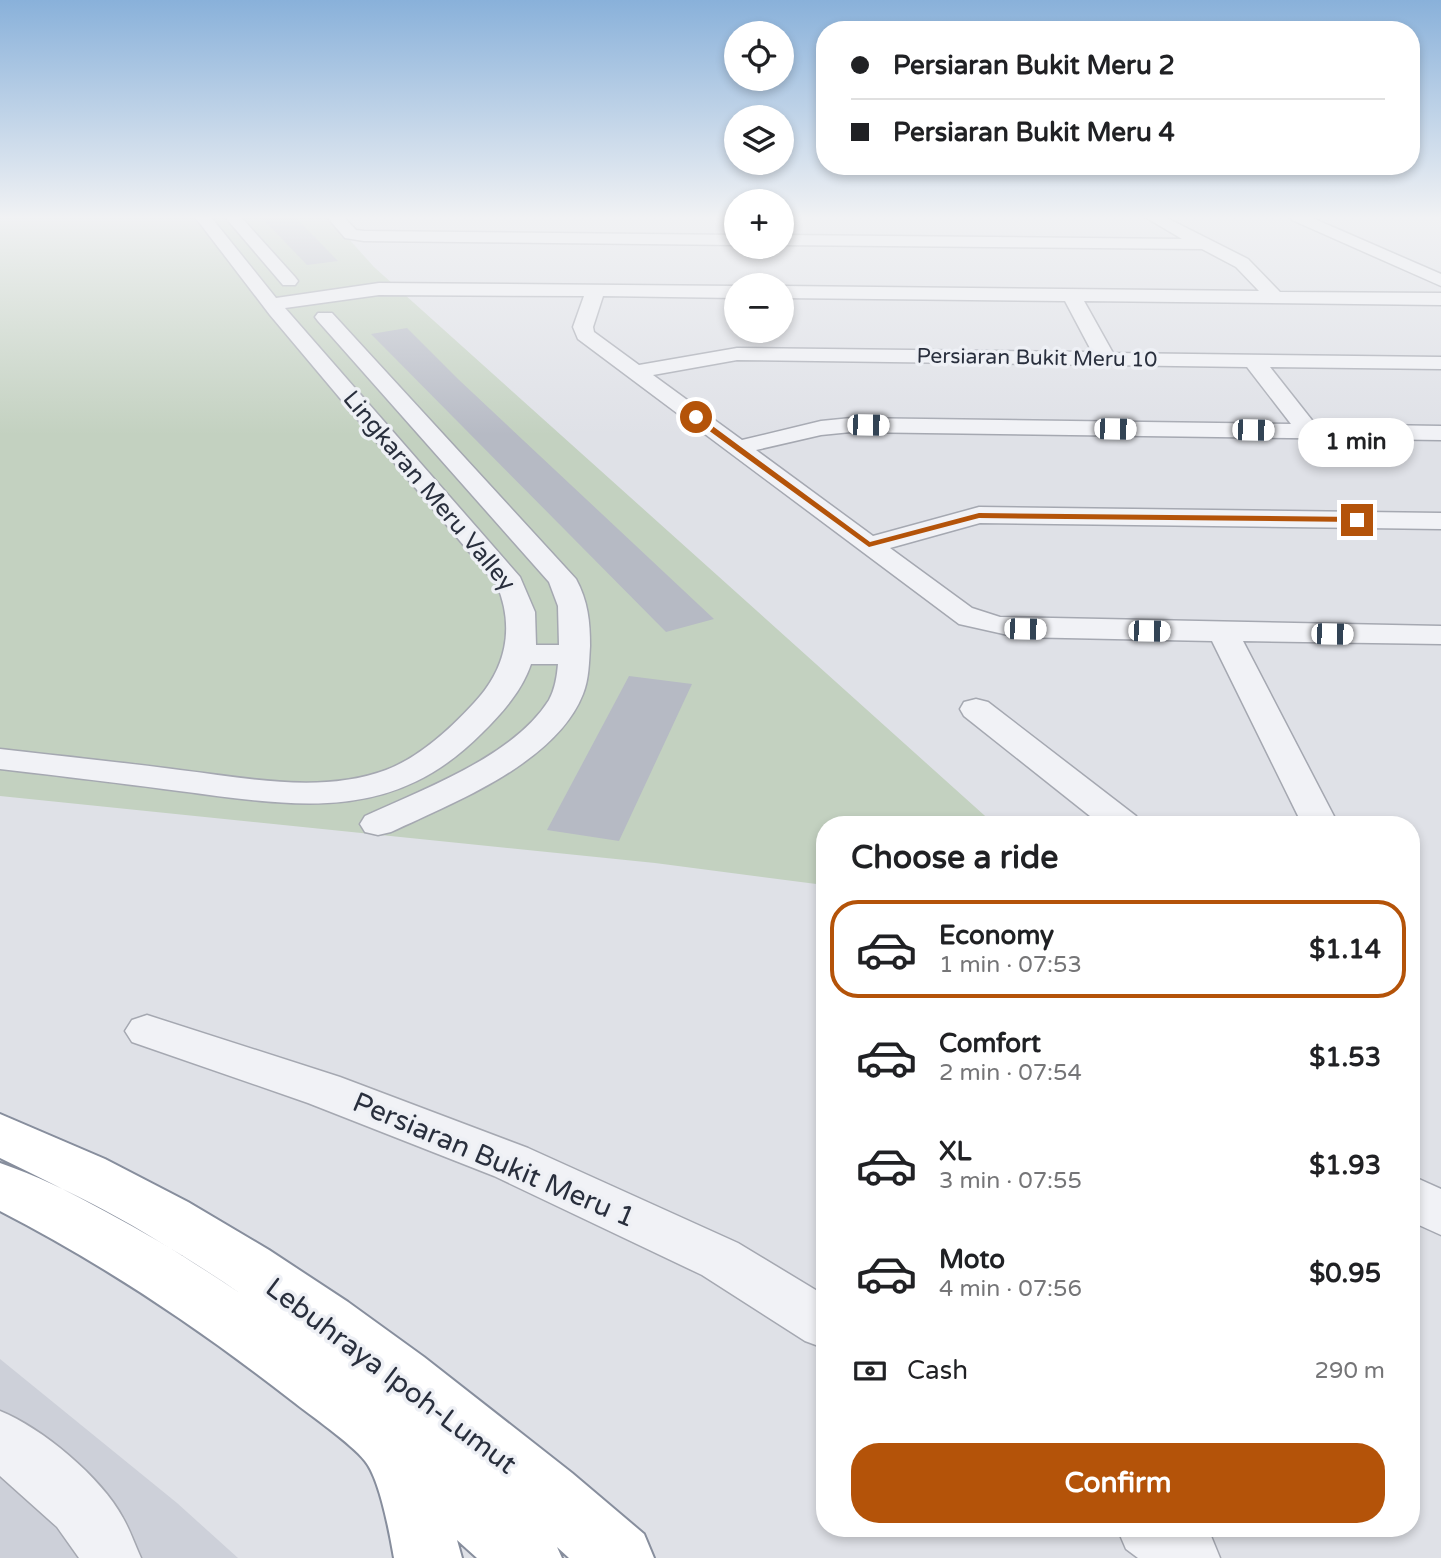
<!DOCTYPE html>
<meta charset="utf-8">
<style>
:root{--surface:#fff;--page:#f2f2f2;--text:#202124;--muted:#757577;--line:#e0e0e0;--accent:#b45309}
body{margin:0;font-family:"Varela Round",sans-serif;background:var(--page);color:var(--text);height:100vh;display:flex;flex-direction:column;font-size:26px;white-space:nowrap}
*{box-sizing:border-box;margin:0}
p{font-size:23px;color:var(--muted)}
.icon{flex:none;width:38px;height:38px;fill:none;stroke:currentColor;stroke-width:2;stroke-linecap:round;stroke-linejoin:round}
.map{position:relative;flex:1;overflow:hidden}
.details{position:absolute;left:816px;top:816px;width:604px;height:721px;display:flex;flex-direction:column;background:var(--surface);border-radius:28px;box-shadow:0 4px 10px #0003}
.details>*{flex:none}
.top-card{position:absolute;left:816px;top:21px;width:604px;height:154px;border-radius:28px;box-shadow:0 4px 10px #0003;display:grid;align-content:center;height:154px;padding:0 35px;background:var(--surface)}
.controls{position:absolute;left:724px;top:21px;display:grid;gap:14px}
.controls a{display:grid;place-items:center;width:70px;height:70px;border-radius:50%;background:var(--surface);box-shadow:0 4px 10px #0003;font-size:35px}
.end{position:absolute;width:32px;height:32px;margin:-16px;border:9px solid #b45309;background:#fff;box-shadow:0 0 0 4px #fff}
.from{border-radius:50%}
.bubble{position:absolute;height:49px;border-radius:24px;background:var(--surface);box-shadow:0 4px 10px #0003;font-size:23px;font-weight:700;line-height:49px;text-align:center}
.car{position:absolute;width:21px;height:42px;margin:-21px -10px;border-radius:9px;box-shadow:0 0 5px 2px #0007;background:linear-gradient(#fff 24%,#345 0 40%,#fff 0 76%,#345 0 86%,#fff 0)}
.top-card b{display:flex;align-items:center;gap:24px;height:66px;font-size:26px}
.top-card b+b{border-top:2px solid var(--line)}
.top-card i{width:18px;height:18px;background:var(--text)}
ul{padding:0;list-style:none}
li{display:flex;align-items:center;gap:21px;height:98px;margin:0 14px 10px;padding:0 21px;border:4px solid transparent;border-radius:28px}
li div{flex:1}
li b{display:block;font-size:26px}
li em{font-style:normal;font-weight:700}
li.selected{border-color:var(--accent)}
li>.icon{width:63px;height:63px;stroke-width:1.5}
h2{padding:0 35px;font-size:32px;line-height:84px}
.pay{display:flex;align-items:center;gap:18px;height:77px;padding:0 35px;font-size:26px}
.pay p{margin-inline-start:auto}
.cta{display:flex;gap:14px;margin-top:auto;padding:14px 35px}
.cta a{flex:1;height:80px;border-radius:28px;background:var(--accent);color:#fff;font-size:28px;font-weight:700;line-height:80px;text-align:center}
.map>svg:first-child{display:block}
.built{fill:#cdd0d9}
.green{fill:#c3d1c0}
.building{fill:#b6bac4}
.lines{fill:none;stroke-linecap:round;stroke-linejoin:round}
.minor-casing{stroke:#a5a8b1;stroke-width:3}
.highway-casing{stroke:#878e9d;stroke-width:4}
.minor{fill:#f1f2f6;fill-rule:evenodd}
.highway{fill:#fff;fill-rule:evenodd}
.route{fill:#b45309}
.labels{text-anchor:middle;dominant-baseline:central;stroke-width:7;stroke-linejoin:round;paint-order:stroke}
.far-street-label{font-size:21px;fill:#292f3d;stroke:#eef0f5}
.street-label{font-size:24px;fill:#292f3d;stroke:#eef0f5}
.near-street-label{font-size:28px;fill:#292f3d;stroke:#eef0f5}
</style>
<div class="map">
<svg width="1441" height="1558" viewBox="0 0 1441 1558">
<rect width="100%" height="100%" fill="#dfe1e7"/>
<path class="built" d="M0 1359 177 1503 238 1558H0Z"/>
<path class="green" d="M0 217H329L374 267 994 824H824V885L655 863 0 796Z"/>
<g class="building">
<path d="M261 217H295L338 261 307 265Z"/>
<path d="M407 328 458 379 714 619 666 632 371 334Z"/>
<path d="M629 676 692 684 619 841 547 830Z"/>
</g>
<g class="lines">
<g class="minor-casing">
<g id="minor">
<path d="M195 217H211L276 298 379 283 737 286V298L603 296 593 327 594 332 639 365 737 348 1092 352 1065 301 782 298V286L1259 291 1236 267 1202 249 782 245V235L1182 239 1145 217H1165L1248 259 1280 292 1441 293V305L1084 301 1113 353 1441 357V369L1270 367 1315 424 1441 426V440L851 432 821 435 756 450 873 536 979 507 1441 513V529L980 523 890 548 972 608 1000 617 1441 626V644L1243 641 1338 824H1302L1212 641 1017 637 959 624 578 339 573 327 584 296 379 295 285 308 520 577 535 612 536 645H559L558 606 549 582 318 321 315 317 318 313H332L576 579C588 601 590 622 590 646 589 662 589 679 583 694 556 763 453 803 391 832L378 835 365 832 360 824 365 816C424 789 514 756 549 700 555 689 557 676 558 664H531C522 691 502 713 482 733 391 825 296 806 179 791 120 783 60 776 0 769V749C60 756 120 762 180 770 247 778 321 794 386 770 420 757 450 729 474 703 506 669 515 628 497 585L270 315ZM737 360 1247 367 1291 424 851 418 821 421 742 440 653 375Z"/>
<path d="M225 217H241L295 277 298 281 295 285H283Z"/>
<path d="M327 217H344L356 230 364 231 737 235V245L364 241 345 238Z"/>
<path d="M1290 217H1310L1441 274V286L1292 220Z"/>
<path d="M976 699 988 702 1136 816 1141 824H1100L964 716 960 709 964 702Z"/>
<path d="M147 1015 340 1077 528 1148 738 1243 824 1295V1348L805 1341 702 1275 494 1176 308 1103 132 1042 125 1031 132 1020Z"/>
<path d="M1410 1175 1441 1189V1235L1410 1221Z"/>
<path d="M0 1411C42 1428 101 1477 123 1518 130 1530 135 1545 141 1558H79L57 1527 0 1476Z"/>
<path d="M1117 1528H1198L1211 1536 1220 1558H1138L1126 1549Z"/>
</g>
</g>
<g class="highway-casing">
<path id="highway" d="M0 1114 105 1159 188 1202 269 1250 348 1302 424 1357 572 1473 644 1534 654 1558H569L557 1547 562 1558H477L457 1540 462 1558H394C390 1535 380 1479 365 1461 351 1443 311 1416 291 1400 199 1328 103 1264 0 1211V1163C81 1191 170 1246 241 1294 165 1241 83 1198 0 1158Z"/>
</g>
<use href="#minor" class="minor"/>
<use href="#highway" class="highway"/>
</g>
<linearGradient id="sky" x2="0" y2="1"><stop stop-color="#89b1da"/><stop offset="0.5" stop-color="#f1f2f4"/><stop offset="1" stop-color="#f1f2f4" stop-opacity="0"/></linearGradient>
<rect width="1441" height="435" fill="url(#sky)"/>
<path class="route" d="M693 416H699L870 542 979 513 1357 517 1362 520 1357 522 979 518 869 547 693 419Z"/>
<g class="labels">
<g class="far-street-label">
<text transform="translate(1037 358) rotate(1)">Persiaran Bukit Meru 10</text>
</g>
<g class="street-label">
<text transform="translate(429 491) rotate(50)">Lingkaran Meru Valley</text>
</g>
<g class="near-street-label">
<text transform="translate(494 1160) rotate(23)">Persiaran Bukit Meru 1</text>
<text transform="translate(391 1376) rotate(37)">Lebuhraya Ipoh-Lumut</text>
</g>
</g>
</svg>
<div class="controls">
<a><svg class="icon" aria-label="locate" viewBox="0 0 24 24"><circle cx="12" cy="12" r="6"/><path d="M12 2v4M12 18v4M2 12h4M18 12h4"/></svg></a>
<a><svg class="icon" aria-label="layers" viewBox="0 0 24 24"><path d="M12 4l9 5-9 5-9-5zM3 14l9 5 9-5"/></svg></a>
<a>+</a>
<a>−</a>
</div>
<i class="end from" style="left:696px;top:417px"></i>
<i class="end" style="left:1357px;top:520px"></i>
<div class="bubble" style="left:1298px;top:418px;width:116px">1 min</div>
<i class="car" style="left:868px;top:425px;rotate:91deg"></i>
<i class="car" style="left:1115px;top:429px;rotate:91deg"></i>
<i class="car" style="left:1253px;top:430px;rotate:91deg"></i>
<i class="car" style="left:1025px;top:629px;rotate:91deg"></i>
<i class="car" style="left:1149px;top:631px;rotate:91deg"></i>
<i class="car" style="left:1332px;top:634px;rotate:91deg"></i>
<div class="top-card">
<b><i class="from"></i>Persiaran Bukit Meru 2</b>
<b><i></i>Persiaran Bukit Meru 4</b>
</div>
<section class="details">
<h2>Choose a ride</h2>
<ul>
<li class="selected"><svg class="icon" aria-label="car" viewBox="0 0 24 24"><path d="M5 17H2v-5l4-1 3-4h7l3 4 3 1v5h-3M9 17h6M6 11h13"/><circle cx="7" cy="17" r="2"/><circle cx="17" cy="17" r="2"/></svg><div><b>Economy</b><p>1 min · 07:53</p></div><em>$1.14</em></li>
<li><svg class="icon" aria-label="car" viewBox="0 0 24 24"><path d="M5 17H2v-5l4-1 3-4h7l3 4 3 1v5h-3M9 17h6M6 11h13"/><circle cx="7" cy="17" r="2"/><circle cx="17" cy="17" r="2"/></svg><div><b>Comfort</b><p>2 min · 07:54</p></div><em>$1.53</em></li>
<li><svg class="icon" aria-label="car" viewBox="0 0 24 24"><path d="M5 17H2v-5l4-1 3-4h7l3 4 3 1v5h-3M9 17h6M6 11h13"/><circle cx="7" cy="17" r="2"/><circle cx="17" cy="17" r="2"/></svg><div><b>XL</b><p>3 min · 07:55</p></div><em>$1.93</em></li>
<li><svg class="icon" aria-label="car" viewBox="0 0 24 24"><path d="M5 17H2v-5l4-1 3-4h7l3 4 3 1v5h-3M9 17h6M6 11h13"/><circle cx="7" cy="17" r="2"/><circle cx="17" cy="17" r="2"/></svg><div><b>Moto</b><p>4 min · 07:56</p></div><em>$0.95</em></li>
</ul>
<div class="pay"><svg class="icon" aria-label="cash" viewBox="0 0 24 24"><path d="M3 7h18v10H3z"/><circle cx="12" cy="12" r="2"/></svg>Cash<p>290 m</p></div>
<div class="cta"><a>Confirm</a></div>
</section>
</div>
